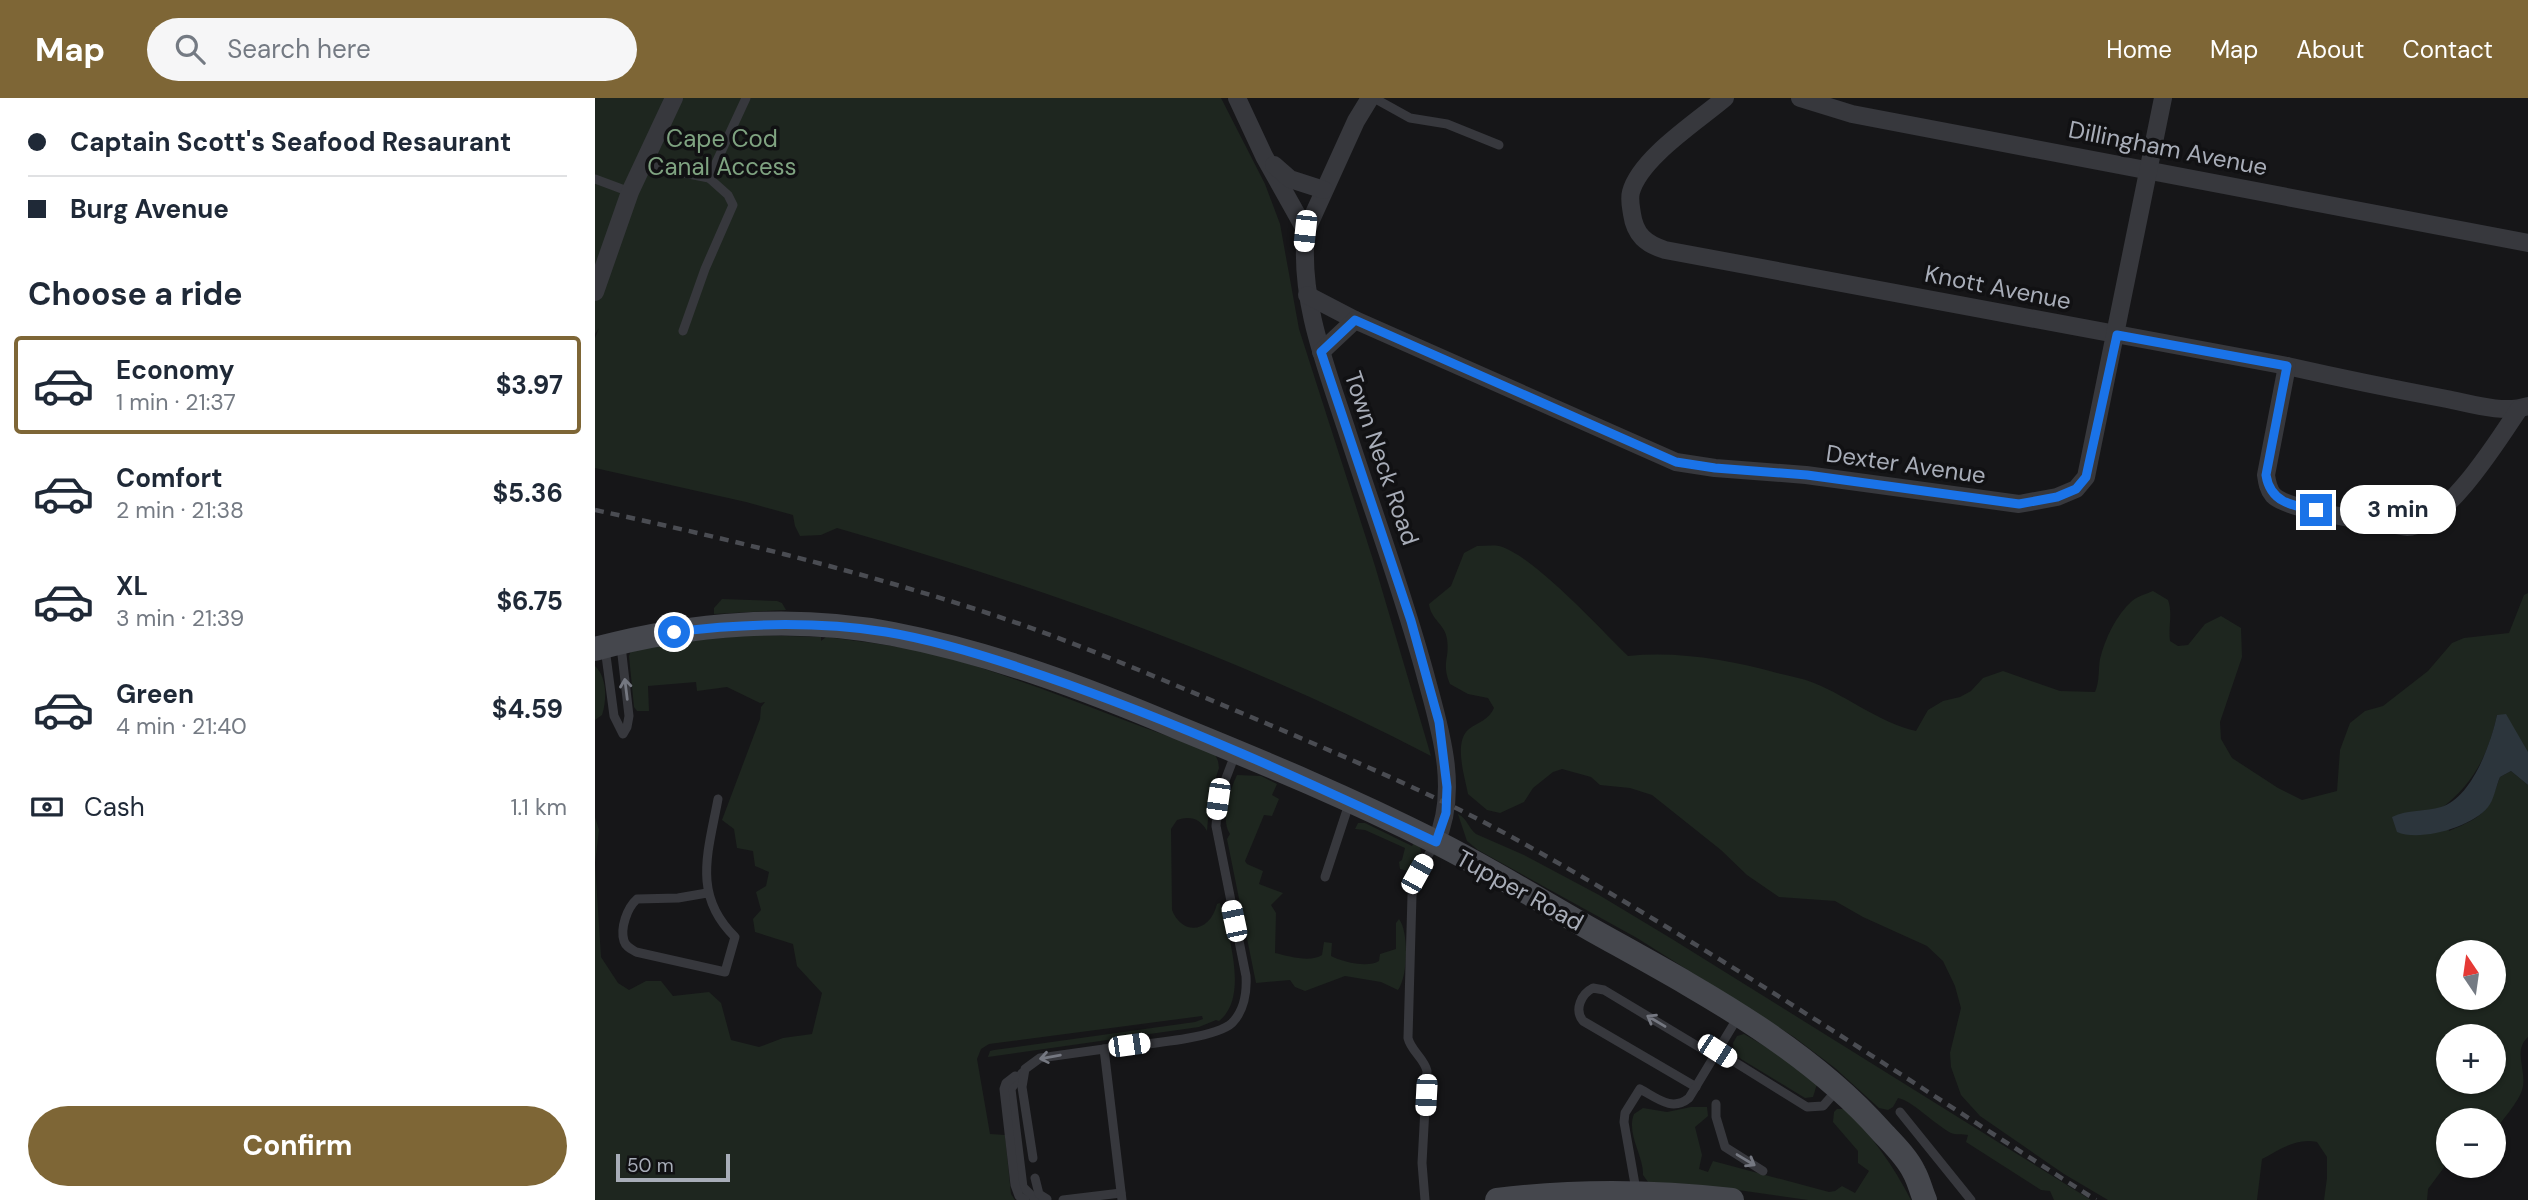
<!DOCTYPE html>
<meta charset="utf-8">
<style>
:root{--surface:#fff;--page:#f6f6f7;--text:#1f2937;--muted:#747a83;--line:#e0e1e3;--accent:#7e6636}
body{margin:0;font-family:"DM Sans",sans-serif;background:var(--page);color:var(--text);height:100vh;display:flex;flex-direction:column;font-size:26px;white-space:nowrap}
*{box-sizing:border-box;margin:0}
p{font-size:23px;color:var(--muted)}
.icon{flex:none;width:38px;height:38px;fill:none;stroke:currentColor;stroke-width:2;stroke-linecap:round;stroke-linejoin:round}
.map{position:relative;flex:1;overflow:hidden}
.sheet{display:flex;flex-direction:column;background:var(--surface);width:595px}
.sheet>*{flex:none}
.banner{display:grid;align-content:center;height:154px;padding:0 28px;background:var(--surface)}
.needle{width:46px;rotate:347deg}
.buttons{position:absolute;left:1841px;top:842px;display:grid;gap:14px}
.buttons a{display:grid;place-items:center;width:70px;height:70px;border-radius:50%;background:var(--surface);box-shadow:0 2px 5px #0004;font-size:35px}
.scale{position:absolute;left:21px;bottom:18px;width:114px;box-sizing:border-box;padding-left:7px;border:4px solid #a8adb8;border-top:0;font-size:19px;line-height:24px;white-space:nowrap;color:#a8adb8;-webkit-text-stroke:5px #111113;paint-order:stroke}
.end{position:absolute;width:32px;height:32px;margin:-16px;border:9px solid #1a73e8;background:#fff;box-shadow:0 0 0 4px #fff}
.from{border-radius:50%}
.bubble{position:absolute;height:49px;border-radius:24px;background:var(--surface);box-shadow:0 2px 5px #0004;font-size:23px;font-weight:700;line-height:49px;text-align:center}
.car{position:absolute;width:21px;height:42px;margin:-21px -10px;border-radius:9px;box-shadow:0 0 5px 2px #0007;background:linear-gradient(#fff 24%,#345 0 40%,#fff 0 76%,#345 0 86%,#fff 0)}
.banner b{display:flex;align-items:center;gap:24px;height:66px;font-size:26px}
.banner b+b{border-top:2px solid var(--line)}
.banner i{width:18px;height:18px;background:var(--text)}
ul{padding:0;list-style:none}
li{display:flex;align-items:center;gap:21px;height:98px;margin:0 14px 10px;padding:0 14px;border:4px solid transparent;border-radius:7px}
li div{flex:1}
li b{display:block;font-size:26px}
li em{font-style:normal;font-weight:700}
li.active{border-color:var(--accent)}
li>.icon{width:63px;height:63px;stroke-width:1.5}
h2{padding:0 28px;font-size:32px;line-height:84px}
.pay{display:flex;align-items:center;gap:18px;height:77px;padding:0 28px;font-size:26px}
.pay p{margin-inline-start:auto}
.cta{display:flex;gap:14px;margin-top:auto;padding:14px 28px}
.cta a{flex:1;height:80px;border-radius:42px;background:var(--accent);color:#fff;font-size:28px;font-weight:700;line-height:80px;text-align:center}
header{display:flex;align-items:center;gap:42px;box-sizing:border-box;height:98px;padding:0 35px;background:var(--accent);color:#fff}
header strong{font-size:33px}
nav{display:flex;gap:38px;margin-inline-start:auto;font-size:24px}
.search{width:490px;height:63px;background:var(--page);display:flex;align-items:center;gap:18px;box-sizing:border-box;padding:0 24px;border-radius:38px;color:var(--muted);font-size:26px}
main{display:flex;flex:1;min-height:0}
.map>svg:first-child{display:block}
.green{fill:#1e261f;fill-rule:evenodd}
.water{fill:#2c353c}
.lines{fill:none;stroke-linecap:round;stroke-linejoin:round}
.lane{stroke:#37383d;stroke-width:9}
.street{stroke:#37383d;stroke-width:18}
.secondary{stroke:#45474d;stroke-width:24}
.rail{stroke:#4a4c52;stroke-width:4.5;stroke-dasharray:9 7;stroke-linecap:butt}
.oneway{stroke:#757881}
.route{stroke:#1a73e8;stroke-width:9}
.labels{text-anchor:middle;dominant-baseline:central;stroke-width:7;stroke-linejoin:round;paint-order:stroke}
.park-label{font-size:24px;fill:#7fa381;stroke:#111113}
.street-label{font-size:24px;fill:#a8adb8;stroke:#111113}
</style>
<header>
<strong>Map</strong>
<div class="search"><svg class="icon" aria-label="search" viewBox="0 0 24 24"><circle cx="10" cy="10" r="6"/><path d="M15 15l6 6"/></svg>Search here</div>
<nav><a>Home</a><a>Map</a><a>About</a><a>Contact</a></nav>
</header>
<main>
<section class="sheet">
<div class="banner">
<b><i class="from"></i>Captain Scott's Seafood Resaurant</b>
<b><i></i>Burg Avenue</b>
</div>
<h2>Choose a ride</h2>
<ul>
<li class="active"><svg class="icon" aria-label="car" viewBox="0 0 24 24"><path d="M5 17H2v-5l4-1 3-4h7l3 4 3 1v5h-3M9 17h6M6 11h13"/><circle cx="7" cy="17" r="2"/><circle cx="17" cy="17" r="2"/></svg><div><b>Economy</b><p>1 min · 21:37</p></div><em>$3.97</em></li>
<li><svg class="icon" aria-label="car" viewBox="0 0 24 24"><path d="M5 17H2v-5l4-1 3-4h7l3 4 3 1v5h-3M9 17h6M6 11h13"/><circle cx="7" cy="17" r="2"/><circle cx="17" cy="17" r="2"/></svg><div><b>Comfort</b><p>2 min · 21:38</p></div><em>$5.36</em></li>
<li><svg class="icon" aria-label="car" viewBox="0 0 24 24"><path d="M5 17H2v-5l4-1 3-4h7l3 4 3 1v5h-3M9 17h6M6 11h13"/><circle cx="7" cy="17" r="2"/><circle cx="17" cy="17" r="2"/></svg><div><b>XL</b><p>3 min · 21:39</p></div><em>$6.75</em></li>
<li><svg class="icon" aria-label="car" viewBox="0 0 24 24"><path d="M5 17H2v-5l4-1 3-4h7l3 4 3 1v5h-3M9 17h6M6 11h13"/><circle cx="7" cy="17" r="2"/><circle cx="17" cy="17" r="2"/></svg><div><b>Green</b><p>4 min · 21:40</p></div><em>$4.59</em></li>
</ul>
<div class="pay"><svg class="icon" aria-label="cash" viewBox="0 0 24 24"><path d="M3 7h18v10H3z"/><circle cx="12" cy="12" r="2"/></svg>Cash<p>1.1 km</p></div>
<div class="cta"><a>Confirm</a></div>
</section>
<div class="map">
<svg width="1933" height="1102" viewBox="0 0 1933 1102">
<rect width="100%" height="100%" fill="#161618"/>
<g class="green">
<path d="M0 0H626L670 86 685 126 704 231 780 468 836 658C649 560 445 489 242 430L226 437 205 438 200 428 198 417 151 404 0 370V240L4 230 0 236Z"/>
<path d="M882 448C889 448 897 447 904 448 937 456 1006 532 1033 558 1084 553 1134 562 1182 575 1194 578 1207 580 1219 585 1254 599 1283 624 1321 633L1333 612 1348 603 1365 599 1376 593 1388 580 1408 573 1465 593 1500 594C1505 582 1503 573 1505 561 1510 541 1521 517 1537 503 1543 498 1551 496 1558 493L1573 502C1578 516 1573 528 1575 543L1583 548 1593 547 1610 526 1626 518 1646 530 1647 559 1625 624 1626 641 1637 660 1683 690 1707 702 1742 693 1745 652 1755 625 1770 613 1788 608 1833 573 1857 545 1869 540 1914 535 1929 497 1933 495V664L1902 617C1894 655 1879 685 1848 709L1854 733C1889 718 1892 716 1905 679L1916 673 1933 687V939C1917 953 1933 974 1927 992 1924 1003 1907 1023 1899 1033V1022H1853V1064L1833 1091 1832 1102H1729L1732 1080V1059L1722 1044C1702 1039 1684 1052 1667 1061L1662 1102H1513L1469 1076 1385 1018 1366 997 1356 969 1355 955 1366 910 1360 888 1348 863 1332 848 1268 819 1240 803 1184 799 1152 777 1126 752 1057 697 1035 690 1005 687 996 679 967 671 958 674 938 690 929 704 905 715 892 712 873 696C870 679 858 644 874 631 883 624 894 622 899 610L893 600 873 596 855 586C846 564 855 561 852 541 850 526 836 522 834 506L856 488 869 455ZM1853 854H1899V900H1853ZM1853 938H1899V984H1853Z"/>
<path d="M127 501 182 503 187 505 191 512 119 516V510Z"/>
<path d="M130 536 226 539V543L231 539C269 544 309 548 346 558 440 584 527 624 619 654L623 663 624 670 615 698 612 733C606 721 595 717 582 722L576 731 577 812C587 838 615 835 622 806L625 805C634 837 654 900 624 923L621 922 604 929 393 959 395 953 399 952 600 924 608 921 607 918 394 946 386 951 382 961 395 1036 410 1037 416 1096 420 1102H0V719L4 732 0 765 6 859 23 885 34 892 51 883H66L78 898 114 894 126 905 136 942 164 949 188 940 217 936 227 895 202 868 198 846 160 834 158 821 166 812 161 794 171 788 174 774 160 768 158 753 142 750 139 731 127 722 165 621 166 609 170 604 165 605 132 589 102 593 101 584 53 588 54 613H42L39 609 34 558 36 553Z"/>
<path d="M0 568C12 579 12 602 7 617L0 622Z"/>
<path d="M642 677 666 678 682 686 677 697 684 701 677 718 669 717 650 763 652 766 668 773 664 786 688 795 676 807 681 815 680 855C693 858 715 865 727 857L729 844 737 845 736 858C747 864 773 870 784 863L785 856 801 851V825L804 821C814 834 813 878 803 892L786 884 750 878 710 893 700 889 695 882 661 885 632 741 635 736C625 722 635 692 642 677Z"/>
<path d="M863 716C873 721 873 730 881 736L929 757 1004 797 1077 841 1496 1102H1459L1455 1093 1446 1092 1371 1044 1373 1037C1368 1036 1360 1037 1356 1035 1342 1028 1316 1002 1303 1000L1298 1009 1293 1012 1284 1010 1240 970 1199 939 1042 840 883 752 872 743Z"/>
<path d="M763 725H770L817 748 819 745 824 747C830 760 820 764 813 773L805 771 804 764 807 762 810 750 770 732 760 731Z"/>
<path d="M1149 936 1185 957 1222 986 1218 999 1210 1000 1146 961 1139 954 1138 945 1142 938Z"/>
<path d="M1096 1009H1112L1113 1018 1100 1029 1107 1057 1104 1071 1113 1074 1118 1063 1234 1094 1240 1093 1247 1088 1260 1095 1274 1073 1263 1065V1053L1238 1024 1239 1014 1242 1011H1250C1278 1039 1298 1067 1316 1102H1213L1143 1092 1053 1084 1048 1077C1049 1058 1031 1036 1039 1016L1048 1010 1072 1014Z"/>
</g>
<path class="water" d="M1911 616 1933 654V687L1916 673 1905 679C1901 688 1899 702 1893 709 1877 729 1825 744 1802 734L1797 719C1813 711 1830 714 1846 709 1877 700 1896 645 1902 617Z"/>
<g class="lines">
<g class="lane">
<path d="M779 0 815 20 852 26 904 47"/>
<path d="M50 62 73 72 114 80"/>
<path d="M0 81 35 94"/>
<path d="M88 233 110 171 138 107 133 97 114 80 151 0"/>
<path d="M10 550 19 618 28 636 32 629 34 618 26 548"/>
<path d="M730 779 754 706"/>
<path d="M112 795 83 800 42 801C32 810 25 830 29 843 31 849 36 851 41 854L130 874 140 839C97 797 113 755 123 701"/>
<path d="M1122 953 1212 1009 1228 1008 1242 992"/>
<path d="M427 975 416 991 428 1089 437 1098 450 1102"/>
<path d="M420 978 411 985 409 991 420 1087 424 1098 430 1102"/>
<path d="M1101 989 988 923C979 912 986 896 998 890L1009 892 1119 958"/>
<path d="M1121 1006V1019L1130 1049 1168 1073"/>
<path d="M1305 1014 1376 1102"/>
<path d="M438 1060 427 989 430 971 445 960 509 951"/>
<path d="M440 1080 444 1096 452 1101"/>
<path d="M1041 1092 1029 1024 1030 1015 1045 991C1062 1000 1077 1014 1094 1000L1143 919"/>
<path d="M468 1102 526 1095"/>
<path d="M527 1102 509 951C537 947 619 942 637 925 649 913 652 894 651 878L621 728 623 701 641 654"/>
<path d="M830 1102 827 1065 832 973C829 960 816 953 813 940L817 797 823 776 840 745"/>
</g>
<g class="street">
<path d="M642 0 669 58 711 133"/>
<path d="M775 0 761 23 711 133C704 201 730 266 751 330 778 414 809 497 832 583 846 634 864 693 841 744"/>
<path d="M1130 0C1103 23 1045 60 1036 94 1034 101 1036 109 1037 116 1040 137 1051 146 1070 152L1692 268C1745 280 1799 291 1852 301 1877 306 1908 316 1933 308"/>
<path d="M1205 0 1257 16 1933 145"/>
<path d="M679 67 695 81 729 92"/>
<path d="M0 194 35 94 79 0"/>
<path d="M712 197 760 222"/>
<path d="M726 254 760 222 1081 364 1120 370 1211 377 1424 406 1462 399 1481 391 1491 379 1568 0"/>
<path d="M1692 268 1671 377C1672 384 1673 391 1678 397 1694 414 1786 424 1812 429 1850 428 1904 341 1924 311"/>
</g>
<g class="secondary">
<path d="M0 551C96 525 200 517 298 536 397 555 492 591 584 630 670 665 756 701 839 743 893 770 944 802 997 832 1097 888 1209 946 1286 1033 1297 1045 1312 1059 1319 1074 1324 1083 1326 1093 1330 1102"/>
<path d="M902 1102C982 1092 1058 1093 1137 1102"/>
</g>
<path class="rail" d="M0 412C144 443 289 479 428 527 509 556 589 591 668 624 755 661 843 698 926 744 1123 854 1311 981 1501 1102"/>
</g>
<defs><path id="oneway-shaft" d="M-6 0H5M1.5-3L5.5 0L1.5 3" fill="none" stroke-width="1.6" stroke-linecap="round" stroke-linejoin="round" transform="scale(1.75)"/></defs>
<g class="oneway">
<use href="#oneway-shaft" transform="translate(31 591) rotate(-97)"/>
<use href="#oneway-shaft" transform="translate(1061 923) rotate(-149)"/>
<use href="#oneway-shaft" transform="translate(455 959) rotate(170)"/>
<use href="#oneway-shaft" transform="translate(1151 1062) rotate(31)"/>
</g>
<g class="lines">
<path class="route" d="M79 534C150 525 220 523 291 534 345 543 398 560 449 578 583 624 713 684 841 744L851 715 852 689 844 624 816 523 726 254 760 222 1081 364 1120 370 1212 377 1424 406 1462 399 1481 391 1491 379 1522 237 1692 268 1671 377C1675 404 1697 408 1721 412"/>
</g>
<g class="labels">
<g class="park-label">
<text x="127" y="40">Cape Cod<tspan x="127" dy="28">Canal Access</tspan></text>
</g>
<g class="street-label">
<text transform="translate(1573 50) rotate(11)">Dillingham Avenue</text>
<text transform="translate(1403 189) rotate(11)">Knott Avenue</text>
<text transform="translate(787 360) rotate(71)">Town Neck Road</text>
<text transform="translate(1311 366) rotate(8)">Dexter Avenue</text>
<text transform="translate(925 792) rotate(29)">Tupper Road</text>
</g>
</g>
</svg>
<div class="buttons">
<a><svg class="needle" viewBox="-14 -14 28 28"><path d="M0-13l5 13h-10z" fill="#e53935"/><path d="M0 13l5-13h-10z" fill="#747a83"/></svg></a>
<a>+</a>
<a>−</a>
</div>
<div class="scale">50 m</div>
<i class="end from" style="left:79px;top:534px"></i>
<i class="end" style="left:1721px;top:412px"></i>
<div class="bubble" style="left:1745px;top:387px;width:116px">3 min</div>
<i class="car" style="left:710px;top:133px;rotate:186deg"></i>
<i class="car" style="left:623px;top:701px;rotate:188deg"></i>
<i class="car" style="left:822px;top:776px;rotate:29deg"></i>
<i class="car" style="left:639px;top:823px;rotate:348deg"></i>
<i class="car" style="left:534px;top:947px;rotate:82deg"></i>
<i class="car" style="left:1122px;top:953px;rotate:123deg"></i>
<i class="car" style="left:831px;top:997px;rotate:183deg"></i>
</div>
</main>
